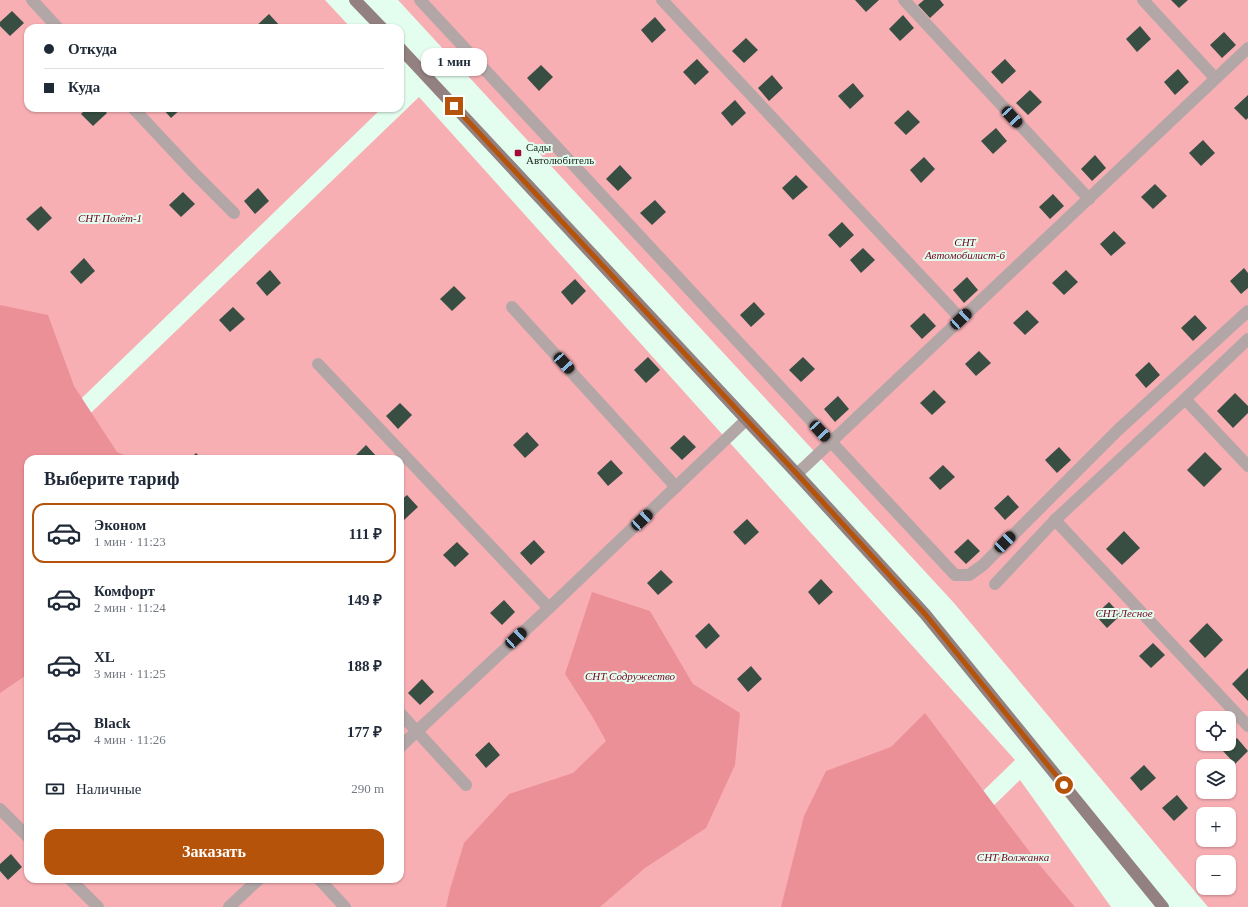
<!DOCTYPE html>
<html lang="ru">
<meta charset="utf-8">
<style>
:root{--surface:#fff;--page:#f2f2f3;--text:#1f2937;--muted:#747a83;--line:#e0e1e3;--accent:#b45309}
body{margin:0;font-family:"Times New Roman",serif;background:var(--page);color:var(--text);height:100vh;display:flex;flex-direction:column;font-size:15px;white-space:nowrap}
*{box-sizing:border-box;margin:0}
p{font-size:13px;color:var(--muted)}
.icon{flex:none;width:22px;height:22px;fill:none;stroke:currentColor;stroke-width:2;stroke-linecap:round;stroke-linejoin:round}
.map{position:relative;flex:1;overflow:hidden}
.panel{position:absolute;left:24px;top:455px;width:380px;height:428px;display:flex;flex-direction:column;background:var(--surface);border-radius:12px;box-shadow:0 1px 3px #0004}
.panel>*{flex:none}
.top-card{position:absolute;left:24px;top:24px;width:380px;height:88px;border-radius:12px;box-shadow:0 1px 3px #0004;display:grid;align-content:center;height:88px;padding:0 20px;background:var(--surface)}
.buttons{position:absolute;left:1196px;top:711px;display:grid;gap:8px}
.buttons a{display:grid;place-items:center;width:40px;height:40px;border-radius:8px;background:var(--surface);box-shadow:0 1px 3px #0004;font-size:20px}
.end{position:absolute;width:18px;height:18px;margin:-9px;border:5px solid #b45309;background:#fff;box-shadow:0 0 0 2px #fff}
.from{border-radius:50%}
.bubble{position:absolute;height:28px;border-radius:12px;background:var(--surface);box-shadow:0 1px 3px #0004;font-size:13px;font-weight:600;line-height:28px;text-align:center}
.car{position:absolute;width:12px;height:24px;margin:-12px -6px;border-radius:5px;box-shadow:0 0 3px 1px #0007;background:linear-gradient(#222 24%,#8ab4d8 0 40%,#222 0 76%,#8ab4d8 0 86%,#222 0)}
.top-card b{display:flex;align-items:center;gap:14px;height:38px;font-size:15px}
.top-card b+b{border-top:1px solid var(--line)}
.top-card i{width:10px;height:10px;background:var(--text)}
ul{padding:0;list-style:none}
li{display:flex;align-items:center;gap:12px;height:60px;margin:0 8px 6px;padding:0 12px;border:2px solid transparent;border-radius:12px}
li div{flex:1}
li b{display:block;font-size:15px}
li em{font-style:normal;font-weight:600}
li.selected{border-color:var(--accent)}
li>.icon{width:36px;height:36px;stroke-width:1.5}
h2{padding:0 20px;font-size:18px;line-height:48px}
.pay{display:flex;align-items:center;gap:10px;height:44px;padding:0 20px;font-size:15px}
.pay p{margin-inline-start:auto}
.primary-button{display:flex;gap:8px;margin-top:auto;padding:8px 20px}
.primary-button a{flex:1;height:46px;border-radius:12px;background:var(--accent);color:#fff;font-size:16px;font-weight:600;line-height:46px;text-align:center}
.map>svg:first-child{display:block}
.green{fill:#f8afb3;fill-rule:evenodd}
.forest{fill:#ec9097}
.building{fill:#394e43}
.lines{fill:none;stroke-linecap:round;stroke-linejoin:round}
.lane{stroke:#b3a6a7;stroke-width:12}
.street{stroke:#b3a6a7;stroke-width:12}
.secondary{stroke:#938081;stroke-width:12}
.route{stroke:#b45309;stroke-width:5}
.poi-dot{fill:#a50936;stroke:#e3fdee;stroke-width:1.5}
.labels{text-anchor:middle;dominant-baseline:central;stroke-width:4;stroke-linejoin:round;paint-order:stroke}
.poi-label{font-size:11px;fill:#222b26;stroke:#e3fdee;text-anchor:start}
.park-label{font-size:11px;font-style:italic;fill:#730021;stroke:#e3fdee}
</style>
<div class="map">
<svg width="1248" height="907" viewBox="0 0 1248 907">
<rect width="100%" height="100%" fill="#e3fdee"/>
<g class="green">
<path d="M0 0H325L351 28H28V108H382L0 477Z"/>
<path d="M398 0H1248V907H1208L954 603ZM1203 718H1229V744H1203ZM1203 766H1229V792H1203ZM1203 814H1229V840H1203ZM1203 862H1229V888H1203Z"/>
<path d="M419 97 1015 760 863 907H0V500L28 473V879H400V459H43Z"/>
<path d="M1020 780 1111 907H889Z"/>
</g>
<g class="forest">
<path d="M0 305 48 315 74 386 117 452 133 459H28V642L25 676 0 693Z"/>
<path d="M592 592 650 611 693 684 740 713 735 765 706 828 645 868 600 907H446L450 889 464 843 509 794 573 773 606 741 592 716 565 674Z"/>
<path d="M925 713 1038 863 1075 907H781L804 816 826 771 891 747Z"/>
</g>
<g class="building">
<path d="M855 0H879L866 12Z"/>
<path d="M924 0H940L944 5 930 18 918 5Z"/>
<path d="M1171 0H1188L1179 8Z"/>
<path d="M12 11 24 23 10 36 0 26V22Z"/>
<path d="M269 14 281 27 279 28H254Z"/>
<path d="M903 15 914 28 900 41 889 29Z"/>
<path d="M655 17 666 30 652 43 641 30Z"/>
<path d="M1140 26 1151 39 1137 52 1126 39Z"/>
<path d="M1224 32 1236 45 1222 58 1210 45Z"/>
<path d="M746 38 758 50 744 63 732 51Z"/>
<path d="M697 59 709 72 695 85 683 72Z"/>
<path d="M1005 59 1016 71 1002 84 991 72Z"/>
<path d="M541 65 553 77 539 91 527 78Z"/>
<path d="M1178 69 1189 82 1175 95 1164 82Z"/>
<path d="M772 75 783 88 769 101 758 88Z"/>
<path d="M853 83 864 96 850 109 838 96Z"/>
<path d="M1030 90 1042 102 1028 115 1016 103Z"/>
<path d="M1248 95V118L1246 120 1234 108Z"/>
<path d="M735 100 746 113 732 126 721 113Z"/>
<path d="M87 108H102L107 113 93 126 81 114Z"/>
<path d="M162 108H182L171 118Z"/>
<path d="M908 110 920 122 906 135 894 123Z"/>
<path d="M996 128 1007 141 993 154 981 141Z"/>
<path d="M1203 140 1215 153 1201 166 1189 153Z"/>
<path d="M1095 155 1106 168 1092 181 1081 169Z"/>
<path d="M924 157 935 169 921 183 910 170Z"/>
<path d="M620 165 632 178 618 191 606 179Z"/>
<path d="M796 175 808 187 793 200 782 188Z"/>
<path d="M1155 184 1167 196 1153 209 1141 197Z"/>
<path d="M258 188 269 201 255 214 244 201Z"/>
<path d="M183 192 195 204 181 217 169 205Z"/>
<path d="M1053 194 1064 206 1050 219 1039 207Z"/>
<path d="M655 200 666 212 652 225 640 213Z"/>
<path d="M41 206 52 218 38 231 26 219Z"/>
<path d="M842 222 854 235 840 248 828 235Z"/>
<path d="M1114 231 1126 243 1111 256 1100 244Z"/>
<path d="M863 248 875 260 861 273 850 260Z"/>
<path d="M84 258 95 271 81 284 70 272Z"/>
<path d="M1244 268 1248 273V288L1241 294 1230 281Z"/>
<path d="M270 270 281 283 267 296 256 283Z"/>
<path d="M1066 270 1078 282 1064 295 1052 283Z"/>
<path d="M967 277 978 290 964 303 953 290Z"/>
<path d="M575 279 586 291 572 305 561 292Z"/>
<path d="M454 286 466 298 452 311 440 299Z"/>
<path d="M754 302 765 314 751 327 740 315Z"/>
<path d="M233 307 245 319 230 332 219 320Z"/>
<path d="M1027 310 1039 322 1025 335 1013 323Z"/>
<path d="M924 313 936 326 922 339 910 326Z"/>
<path d="M1195 315 1207 328 1193 341 1181 328Z"/>
<path d="M979 351 991 363 976 376 965 364Z"/>
<path d="M648 357 660 370 646 383 634 370Z"/>
<path d="M803 357 815 369 801 382 789 370Z"/>
<path d="M1149 362 1160 375 1146 388 1135 375Z"/>
<path d="M934 390 946 402 932 415 920 403Z"/>
<path d="M1235 393 1248 406V413L1233 428 1217 411Z"/>
<path d="M838 396 849 409 835 422 824 409Z"/>
<path d="M400 403 412 415 398 429 386 416Z"/>
<path d="M527 432 539 445 525 458 513 445Z"/>
<path d="M684 435 696 447 682 460 670 448Z"/>
<path d="M366 445 378 458 352 459Z"/>
<path d="M1059 447 1071 460 1057 473 1045 460Z"/>
<path d="M1205 452 1222 469 1204 487 1187 470Z"/>
<path d="M196 453 202 459H190Z"/>
<path d="M611 460 623 473 608 486 597 473Z"/>
<path d="M943 465 955 477 940 490 929 478Z"/>
<path d="M407 495 418 507 404 520 400 516V501Z"/>
<path d="M1008 495 1019 507 1005 520 994 508Z"/>
<path d="M747 519 759 532 745 545 733 532Z"/>
<path d="M1124 531 1140 548 1122 565 1106 549Z"/>
<path d="M968 539 980 551 966 564 954 552Z"/>
<path d="M534 540 545 552 531 565 520 553Z"/>
<path d="M457 542 469 554 455 567 443 555Z"/>
<path d="M661 570 673 582 658 595 647 583Z"/>
<path d="M821 579 833 592 819 605 808 592Z"/>
<path d="M504 600 515 612 502 625 490 613Z"/>
<path d="M1109 602 1121 615 1107 628 1095 615Z"/>
<path d="M709 623 720 636 706 649 695 636Z"/>
<path d="M1207 623 1223 640 1205 658 1189 641Z"/>
<path d="M1153 643 1165 655 1151 668 1139 656Z"/>
<path d="M751 666 762 679 748 692 737 679Z"/>
<path d="M1248 668V701L1232 684Z"/>
<path d="M422 679 434 692 420 705 408 693Z"/>
<path d="M1237 738 1248 751 1235 764 1223 751Z"/>
<path d="M489 742 500 755 486 768 475 755Z"/>
<path d="M1144 765 1156 778 1141 791 1130 778Z"/>
<path d="M1177 795 1188 808 1174 821 1162 808Z"/>
<path d="M11 854 22 867 8 880 0 871V864Z"/>
</g>
<g class="lines">
<g class="lane">
<path d="M32 0 58 28"/>
<path d="M420 0 955 575H969L983 565 1118 430 1248 311"/>
<path d="M662 0 961 319"/>
<path d="M904 0 1089 199"/>
<path d="M1143 0 1215 78"/>
<path d="M133 108 193 172 234 213"/>
<path d="M512 307 676 487"/>
<path d="M318 364 549 608"/>
<path d="M1185 399 1248 466"/>
<path d="M1055 520 1248 726"/>
<path d="M995 584 1055 520 1185 399 1248 339"/>
<path d="M400 713 466 785"/>
<path d="M0 809 28 837"/>
<path d="M70 879 98 907"/>
<path d="M319 879 345 907"/>
</g>
<g class="street">
<path d="M797 474 1248 48"/>
<path d="M400 747 549 608 746 420"/>
<path d="M229 907 259 879"/>
</g>
<g class="secondary">
<path d="M355 0 382 28"/>
<path d="M400 48 797 474 925 614 1163 907"/>
</g>
</g>
<g class="lines">
<path class="route" d="M454 106 797 474 925 614 1064 785"/>
</g>
<rect class="poi-dot" x="514" y="149" width="8" height="8" rx="2"/>
<g class="labels">
<g class="poi-label">
<text x="526" y="147">Сады<tspan x="526" dy="13">Автолюбитель</tspan></text>
</g>
<g class="park-label">
<text x="110" y="218">СНТ Полёт-1</text>
<text x="965" y="242">СНТ<tspan x="965" dy="13">Автомобилист-6</tspan></text>
<text x="1124" y="613">СНТ Лесное</text>
<text x="630" y="676">СНТ Содружество</text>
<text x="1013" y="857">СНТ Волжанка</text>
</g>
</g>
</svg>
<div class="buttons">
<a><svg class="icon" aria-label="locate" viewBox="0 0 24 24"><circle cx="12" cy="12" r="6"/><path d="M12 2v4M12 18v4M2 12h4M18 12h4"/></svg></a>
<a><svg class="icon" aria-label="layers" viewBox="0 0 24 24"><path d="M12 4l9 5-9 5-9-5zM3 14l9 5 9-5"/></svg></a>
<a>+</a>
<a>−</a>
</div>
<i class="end from" style="left:1064px;top:785px"></i>
<i class="end" style="left:454px;top:106px"></i>
<div class="bubble" style="left:421px;top:48px;width:66px">1 мин</div>
<i class="car" style="left:1012px;top:117px;rotate:137deg"></i>
<i class="car" style="left:961px;top:319px;rotate:47deg"></i>
<i class="car" style="left:564px;top:363px;rotate:138deg"></i>
<i class="car" style="left:820px;top:431px;rotate:137deg"></i>
<i class="car" style="left:642px;top:520px;rotate:47deg"></i>
<i class="car" style="left:1005px;top:542px;rotate:45deg"></i>
<i class="car" style="left:516px;top:638px;rotate:47deg"></i>
<div class="top-card">
<b><i class="from"></i>Откуда</b>
<b><i></i>Куда</b>
</div>
<section class="panel">
<h2>Выберите тариф</h2>
<ul>
<li class="selected"><svg class="icon" aria-label="car" viewBox="0 0 24 24"><path d="M5 17H2v-5l4-1 3-4h7l3 4 3 1v5h-3M9 17h6M6 11h13"/><circle cx="7" cy="17" r="2"/><circle cx="17" cy="17" r="2"/></svg><div><b>Эконом</b><p>1 мин · 11:23</p></div><em>111 ₽</em></li>
<li><svg class="icon" aria-label="car" viewBox="0 0 24 24"><path d="M5 17H2v-5l4-1 3-4h7l3 4 3 1v5h-3M9 17h6M6 11h13"/><circle cx="7" cy="17" r="2"/><circle cx="17" cy="17" r="2"/></svg><div><b>Комфорт</b><p>2 мин · 11:24</p></div><em>149 ₽</em></li>
<li><svg class="icon" aria-label="car" viewBox="0 0 24 24"><path d="M5 17H2v-5l4-1 3-4h7l3 4 3 1v5h-3M9 17h6M6 11h13"/><circle cx="7" cy="17" r="2"/><circle cx="17" cy="17" r="2"/></svg><div><b>XL</b><p>3 мин · 11:25</p></div><em>188 ₽</em></li>
<li><svg class="icon" aria-label="car" viewBox="0 0 24 24"><path d="M5 17H2v-5l4-1 3-4h7l3 4 3 1v5h-3M9 17h6M6 11h13"/><circle cx="7" cy="17" r="2"/><circle cx="17" cy="17" r="2"/></svg><div><b>Black</b><p>4 мин · 11:26</p></div><em>177 ₽</em></li>
</ul>
<div class="pay"><svg class="icon" aria-label="cash" viewBox="0 0 24 24"><path d="M3 7h18v10H3z"/><circle cx="12" cy="12" r="2"/></svg>Наличные<p>290 m</p></div>
<div class="primary-button"><a>Заказать</a></div>
</section>
</div>
